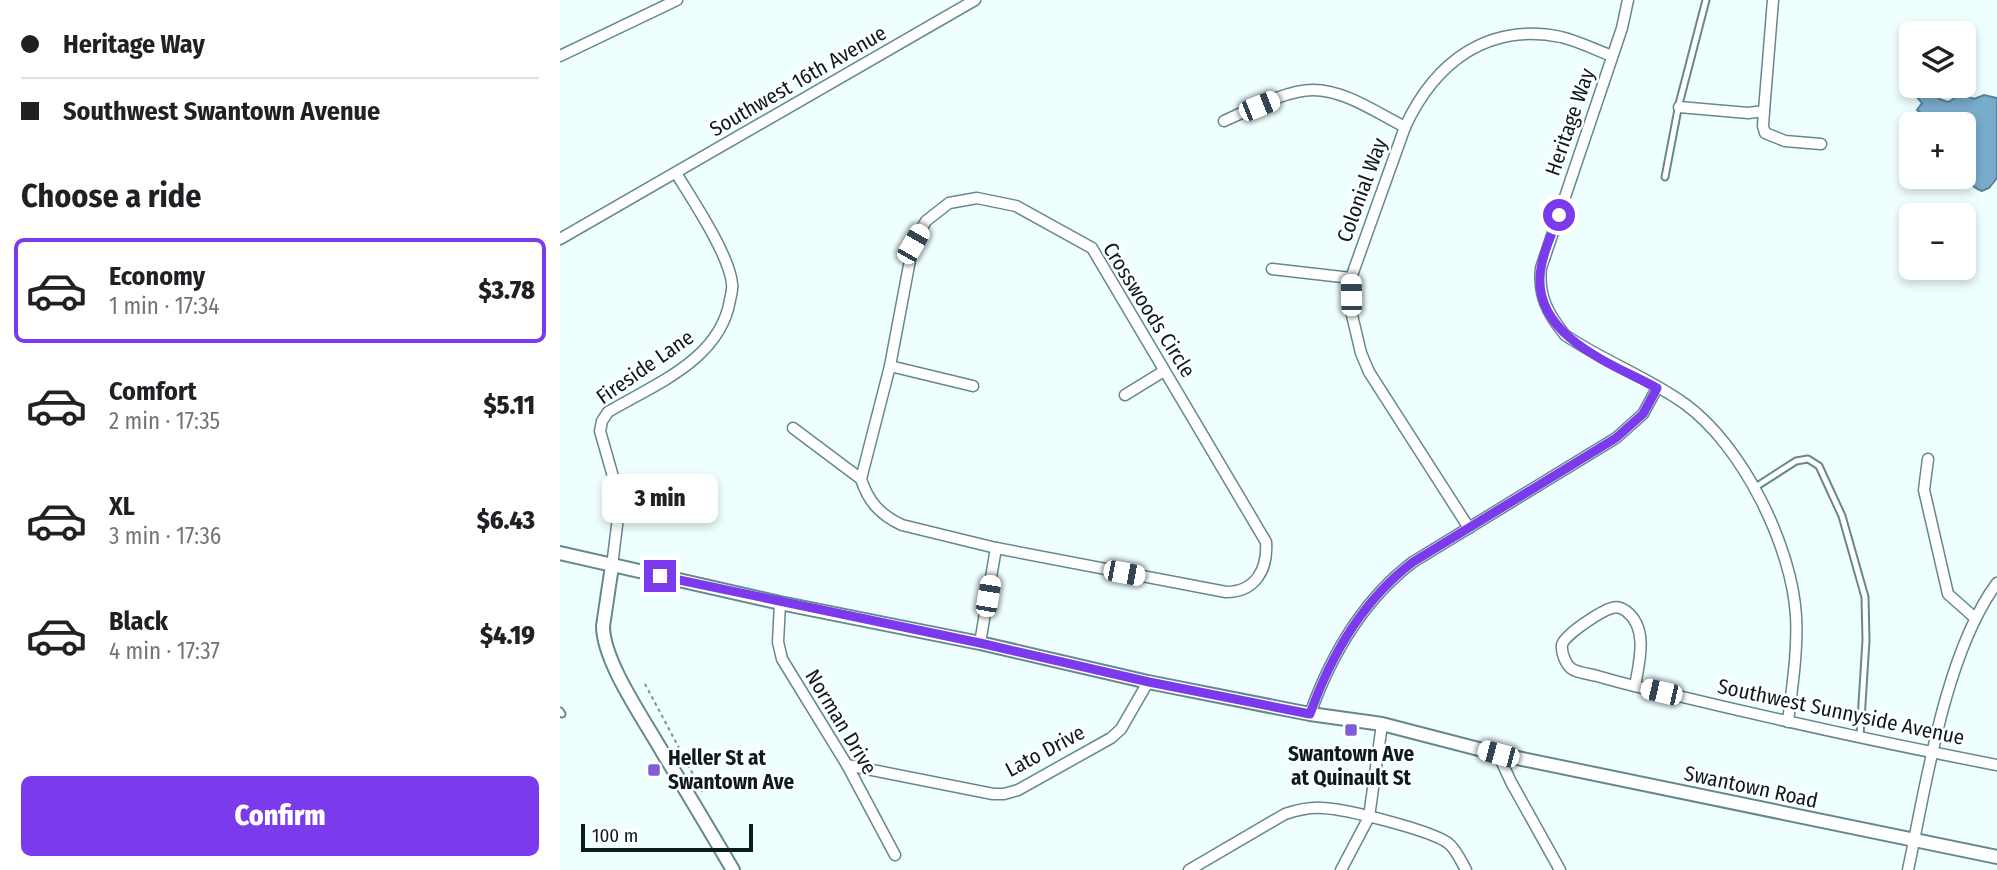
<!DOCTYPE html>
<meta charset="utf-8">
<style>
:root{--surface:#fff;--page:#f6f6f6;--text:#202124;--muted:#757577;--line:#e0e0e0;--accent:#7c3aed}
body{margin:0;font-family:"Fira Sans Condensed",sans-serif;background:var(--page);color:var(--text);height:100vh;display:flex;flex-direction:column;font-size:26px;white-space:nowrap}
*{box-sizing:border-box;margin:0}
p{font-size:23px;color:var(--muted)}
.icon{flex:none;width:38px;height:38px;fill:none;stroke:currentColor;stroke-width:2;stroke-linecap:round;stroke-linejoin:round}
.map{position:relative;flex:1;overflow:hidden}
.details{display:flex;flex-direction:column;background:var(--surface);width:560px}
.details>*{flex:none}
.hud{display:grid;align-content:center;height:154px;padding:0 21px;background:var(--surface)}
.tools{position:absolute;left:1339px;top:21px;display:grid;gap:14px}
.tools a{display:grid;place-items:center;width:77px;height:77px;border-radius:10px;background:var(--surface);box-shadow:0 4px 10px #0003;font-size:35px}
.scale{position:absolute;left:21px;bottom:18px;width:172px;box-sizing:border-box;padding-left:7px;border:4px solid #0c1b1b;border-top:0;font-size:19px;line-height:24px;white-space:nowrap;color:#0c1b1b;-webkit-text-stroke:5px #fff;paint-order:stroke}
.end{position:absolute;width:32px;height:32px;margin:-16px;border:9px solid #7c3aed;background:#fff;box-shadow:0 0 0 4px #fff}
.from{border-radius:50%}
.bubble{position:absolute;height:49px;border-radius:10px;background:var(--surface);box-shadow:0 4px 10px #0003;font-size:23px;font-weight:800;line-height:49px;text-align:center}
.car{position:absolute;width:21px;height:42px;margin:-21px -10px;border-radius:9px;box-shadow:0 0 5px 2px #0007;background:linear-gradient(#fff 24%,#345 0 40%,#fff 0 76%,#345 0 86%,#fff 0)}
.hud b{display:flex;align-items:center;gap:24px;height:66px;font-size:26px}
.hud b+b{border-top:2px solid var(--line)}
.hud i{width:18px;height:18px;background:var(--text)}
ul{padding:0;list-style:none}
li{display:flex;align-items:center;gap:21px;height:105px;margin:0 14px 10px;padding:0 7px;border:4px solid transparent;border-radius:10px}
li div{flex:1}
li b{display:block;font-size:26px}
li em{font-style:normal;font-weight:800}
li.on{border-color:var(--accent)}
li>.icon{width:63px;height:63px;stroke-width:1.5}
h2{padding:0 21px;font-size:32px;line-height:84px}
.primary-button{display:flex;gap:14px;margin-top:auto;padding:14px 21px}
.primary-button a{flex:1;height:80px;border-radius:10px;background:var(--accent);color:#fff;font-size:28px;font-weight:800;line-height:80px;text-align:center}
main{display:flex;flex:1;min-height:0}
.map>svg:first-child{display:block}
.water{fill:#78abcc;stroke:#588097;stroke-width:2}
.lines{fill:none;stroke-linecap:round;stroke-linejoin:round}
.service-casing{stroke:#65898a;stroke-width:9}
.minor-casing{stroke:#65898a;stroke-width:13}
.tertiary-casing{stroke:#65898a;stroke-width:16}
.path{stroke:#808f8f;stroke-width:2;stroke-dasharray:3.5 3.5;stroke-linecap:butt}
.service{stroke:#fff;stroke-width:5}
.minor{stroke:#fff;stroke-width:10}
.tertiary{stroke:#fff;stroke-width:12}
.route{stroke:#7c3aed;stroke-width:9}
.poi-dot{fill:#7f5dd7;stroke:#fff;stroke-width:2.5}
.labels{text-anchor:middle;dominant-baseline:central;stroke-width:5;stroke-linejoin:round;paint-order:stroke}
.street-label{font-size:21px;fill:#0c1b1b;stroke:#fff}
.poi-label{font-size:21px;font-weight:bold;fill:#0c1b1b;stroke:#fff}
</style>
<main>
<section class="details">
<div class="hud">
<b><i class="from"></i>Heritage Way</b>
<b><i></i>Southwest Swantown Avenue</b>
</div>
<h2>Choose a ride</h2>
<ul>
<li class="on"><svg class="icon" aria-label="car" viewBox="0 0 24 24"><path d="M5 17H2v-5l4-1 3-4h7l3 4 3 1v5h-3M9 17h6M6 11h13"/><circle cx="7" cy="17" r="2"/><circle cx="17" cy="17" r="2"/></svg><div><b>Economy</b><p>1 min · 17:34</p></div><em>$3.78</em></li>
<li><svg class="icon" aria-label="car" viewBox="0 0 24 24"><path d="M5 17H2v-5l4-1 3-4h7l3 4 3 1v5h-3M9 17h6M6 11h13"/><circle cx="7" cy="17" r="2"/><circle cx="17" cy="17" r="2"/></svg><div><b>Comfort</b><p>2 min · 17:35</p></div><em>$5.11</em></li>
<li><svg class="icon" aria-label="car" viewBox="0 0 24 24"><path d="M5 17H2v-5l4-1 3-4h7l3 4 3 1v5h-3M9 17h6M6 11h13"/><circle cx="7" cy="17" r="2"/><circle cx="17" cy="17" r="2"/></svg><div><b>XL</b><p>3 min · 17:36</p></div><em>$6.43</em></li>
<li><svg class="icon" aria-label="car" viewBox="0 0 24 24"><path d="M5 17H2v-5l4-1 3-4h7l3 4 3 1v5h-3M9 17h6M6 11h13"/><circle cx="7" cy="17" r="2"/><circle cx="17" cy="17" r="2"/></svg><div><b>Black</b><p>4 min · 17:37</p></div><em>$4.19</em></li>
</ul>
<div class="primary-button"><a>Confirm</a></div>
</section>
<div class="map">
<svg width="1437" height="870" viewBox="0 0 1437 870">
<rect width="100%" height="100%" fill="#effefe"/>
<path class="water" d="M1344 82 1351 83V86H1371L1378 89 1379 99 1388 102 1402 94 1414 99 1424 95 1437 98V178L1429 188 1422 191C1411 187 1407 180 1404 169V124H1382L1381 121 1373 122 1357 110 1362 103Z"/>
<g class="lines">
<g class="service-casing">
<g id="service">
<path d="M1105 177 1119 104 1146 0"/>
<path d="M1194 488 1236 461 1248 459 1259 466 1282 516 1305 597 1306 640 1300 736"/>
<path d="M0 711 2 714"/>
</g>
</g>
<g class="minor-casing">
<g id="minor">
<path d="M1068 0 1062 28 981 268C978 296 988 314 1005 335 1043 361 1088 377 1125 404 1182 445 1232 546 1236 616 1238 651 1232 687 1228 722"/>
<path d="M0 56 117 0"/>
<path d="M1119 107 1188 113 1204 111 1213 0"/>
<path d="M1204 111 1203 126 1205 133 1225 141 1261 144"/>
<path d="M664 121C689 110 726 90 753 90 785 90 817 113 845 127"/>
<path d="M417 198 456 206 532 248 706 542C708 570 695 592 666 592L436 548 342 525C320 515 308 501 301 479L330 366 353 244 366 221 389 203Z"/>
<path d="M0 239 415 0"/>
<path d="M712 269 791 278"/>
<path d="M330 366 413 386"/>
<path d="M565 395 604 371"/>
<path d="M233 428 301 479"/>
<path d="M1368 459 1364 490 1388 594 1415 618"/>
<path d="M909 528 809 372 801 353 791 311V278L845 127C875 62 928 22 1001 37 1018 41 1036 50 1052 56"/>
<path d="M52 566 60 501 40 431 42 421 48 412C95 384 160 360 170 300 171 295 173 289 172 284 170 256 132 199 116 173"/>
<path d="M220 603 218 642 222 659 287 765 335 855"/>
<path d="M420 643 436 548"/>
<path d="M1075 686C1079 663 1089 628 1066 611 1062 608 1057 606 1052 608 1041 611 1004 635 1002 645 1001 653 1006 665 1012 669 1018 673 1030 674 1037 676 1061 683 1085 689 1110 694 1218 720 1327 744 1437 765"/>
<path d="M750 714C771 655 803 600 853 562L1056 438 1083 414 1097 388"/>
<path d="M938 754 951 782 1000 870"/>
<path d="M287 765 433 794H444L458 790 551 738 561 729 588 682"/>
<path d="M629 870 725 814C737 810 750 807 763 808 786 809 870 830 888 843 896 849 901 861 906 870"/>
<path d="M781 870 809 817 822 724"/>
<path d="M1348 870C1366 785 1385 653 1437 583"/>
</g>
</g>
<g class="tertiary-casing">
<g id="tertiary">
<path d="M0 553 220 603 420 643 588 682 750 714 822 724 938 754 1437 857"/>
<path d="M52 566 43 626C43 662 85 721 103 753 127 792 150 831 173 870"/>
</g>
</g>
<path class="path" d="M85 684 143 793"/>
<use href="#service" class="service"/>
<use href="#minor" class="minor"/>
<use href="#tertiary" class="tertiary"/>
</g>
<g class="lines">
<path class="route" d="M100 576 420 643 589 682 750 714C771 655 803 600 853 562L1056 438 1083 414 1097 388C1053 364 977 338 980 277 981 256 992 234 999 215"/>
</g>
<g class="poi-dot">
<rect x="784" y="723" width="14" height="14" rx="3.5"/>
<rect x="87" y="763" width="14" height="14" rx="3.5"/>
</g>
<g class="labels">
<g class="street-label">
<text transform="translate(238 81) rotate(-30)">Southwest 16th Avenue</text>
<text transform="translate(1010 122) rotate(-71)">Heritage Way</text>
<text transform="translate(802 190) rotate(-70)">Colonial Way</text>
<text transform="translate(589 310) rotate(58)">Crosswoods Circle</text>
<text transform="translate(85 367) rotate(-35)">Fireside Lane</text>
<text transform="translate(1281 712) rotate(12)">Southwest Sunnyside Avenue</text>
<text transform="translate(281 722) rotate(59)">Norman Drive</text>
<text transform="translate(485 751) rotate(-28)">Lato Drive</text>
<text transform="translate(1191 787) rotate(12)">Swantown Road</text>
</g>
<g class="poi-label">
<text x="791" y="754">Swantown Ave<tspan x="791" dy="24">at Quinault St</tspan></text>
<text x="108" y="758" text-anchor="start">Heller St at<tspan x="108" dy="24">Swantown Ave</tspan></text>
</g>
</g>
</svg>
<div class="tools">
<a><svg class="icon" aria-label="layers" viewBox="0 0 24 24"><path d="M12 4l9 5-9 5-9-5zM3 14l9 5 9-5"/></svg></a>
<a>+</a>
<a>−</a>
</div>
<div class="scale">100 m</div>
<i class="end from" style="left:999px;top:215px"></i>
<i class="end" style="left:100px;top:576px"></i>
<div class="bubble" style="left:42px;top:474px;width:116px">3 min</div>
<i class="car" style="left:699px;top:106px;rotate:68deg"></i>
<i class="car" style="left:353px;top:244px;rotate:30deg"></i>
<i class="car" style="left:791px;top:295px;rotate:359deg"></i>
<i class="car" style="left:564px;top:573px;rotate:101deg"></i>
<i class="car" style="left:428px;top:596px;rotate:10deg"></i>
<i class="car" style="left:1101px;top:692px;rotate:283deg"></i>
<i class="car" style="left:938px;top:754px;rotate:285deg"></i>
</div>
</main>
